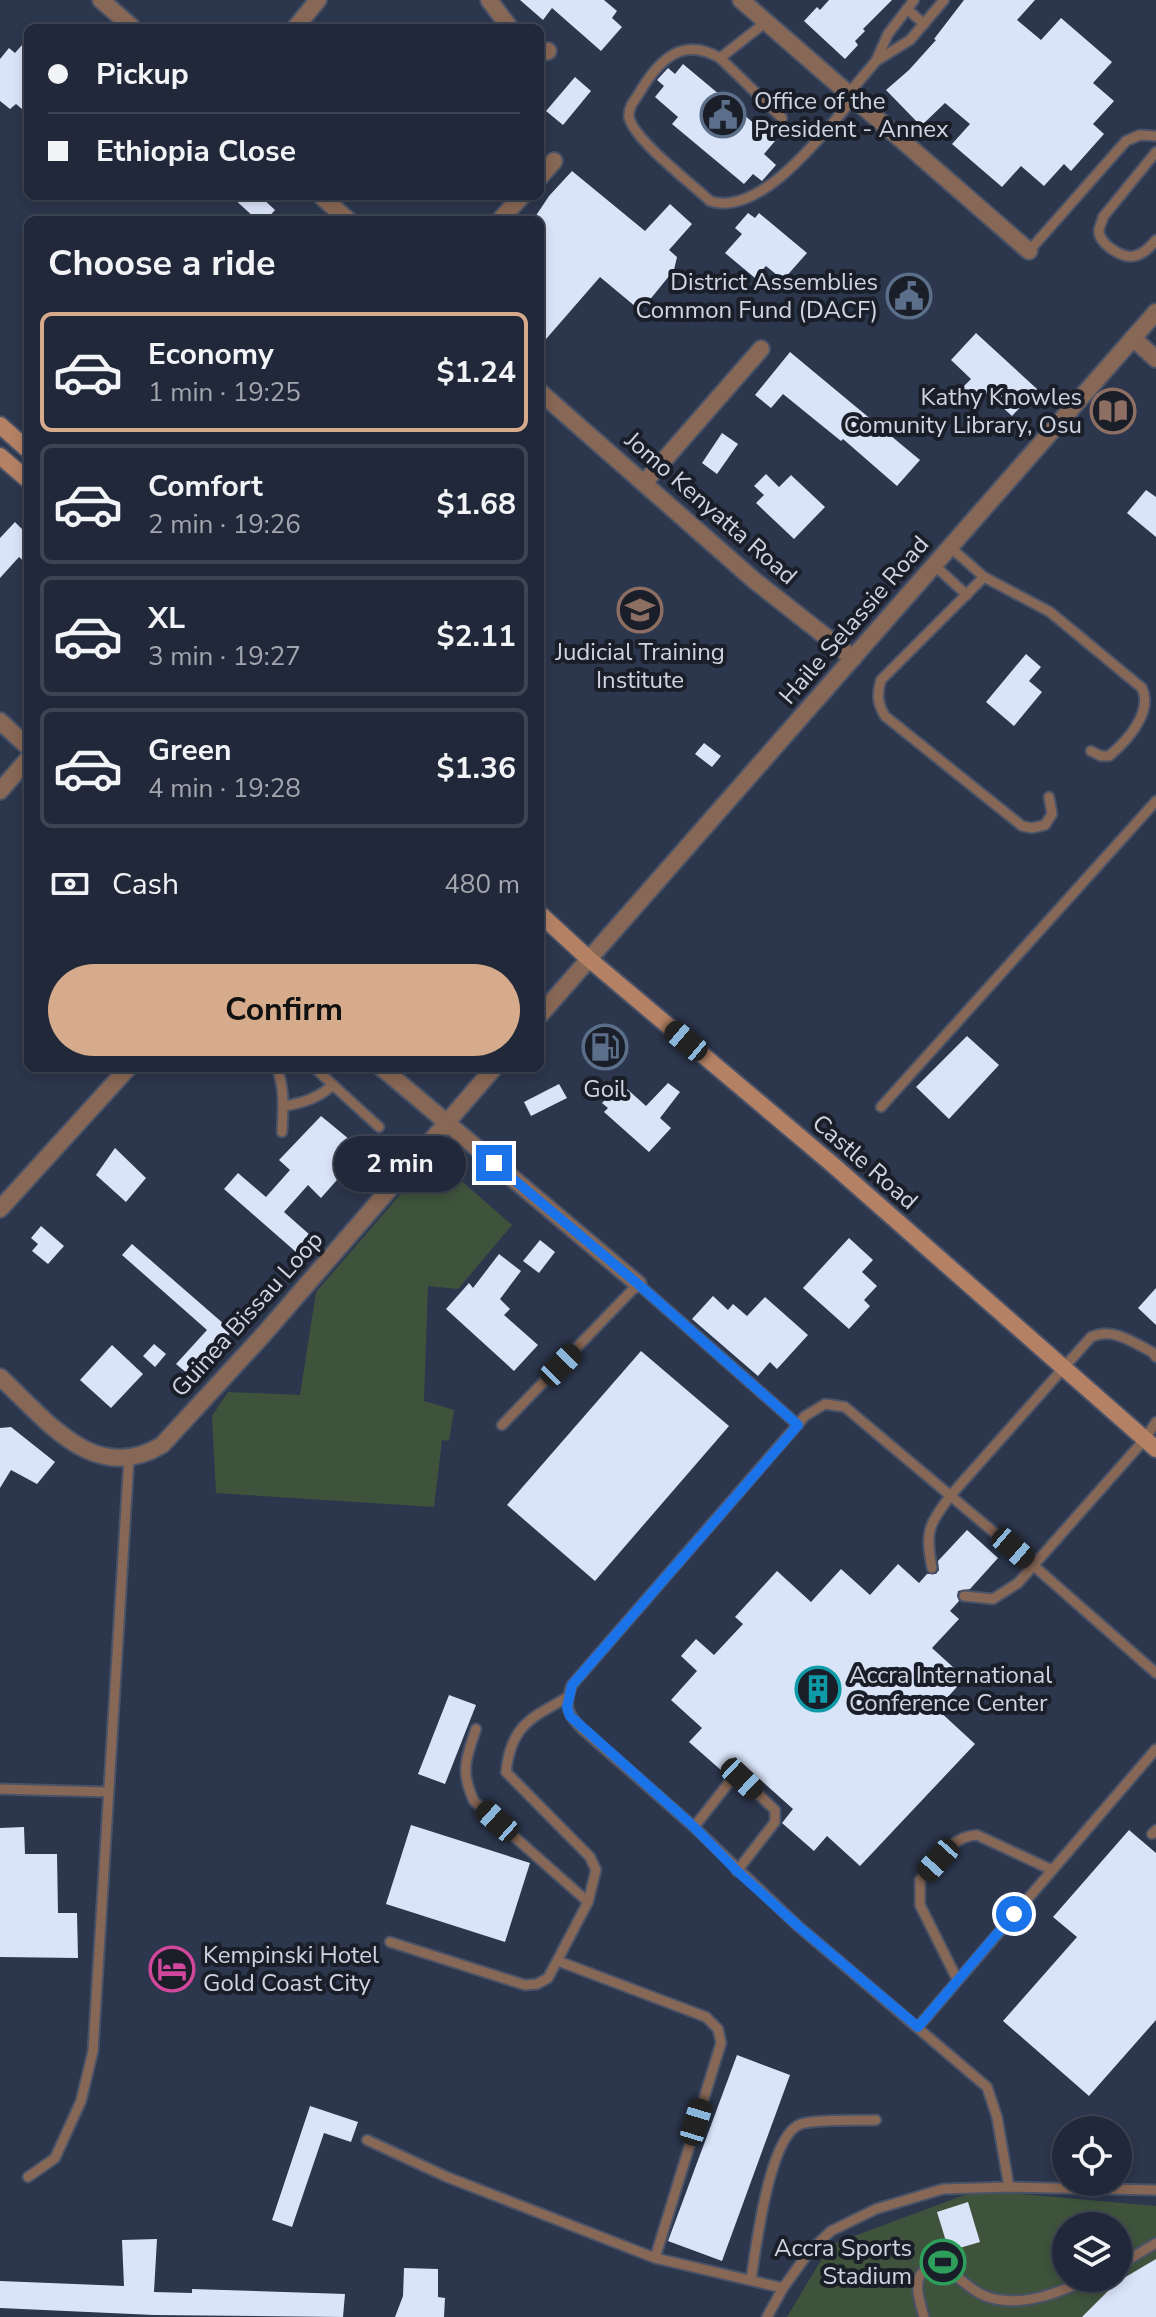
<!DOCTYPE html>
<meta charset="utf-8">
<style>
:root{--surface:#212839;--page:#293041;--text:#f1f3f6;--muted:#a2a6ae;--line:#3e4453;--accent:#d6ab8b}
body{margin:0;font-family:"Nunito Sans",sans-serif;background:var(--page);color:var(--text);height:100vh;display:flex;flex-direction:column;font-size:30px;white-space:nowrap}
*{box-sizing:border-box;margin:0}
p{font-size:26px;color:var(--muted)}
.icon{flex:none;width:44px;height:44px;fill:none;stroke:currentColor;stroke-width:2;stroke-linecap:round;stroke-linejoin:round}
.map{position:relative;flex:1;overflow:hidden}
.side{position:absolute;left:24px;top:216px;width:520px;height:856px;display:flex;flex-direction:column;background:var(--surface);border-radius:12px;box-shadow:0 4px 12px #0003,0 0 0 2px var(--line)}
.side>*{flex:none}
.banner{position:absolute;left:24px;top:24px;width:520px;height:176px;border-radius:12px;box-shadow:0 4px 12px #0003,0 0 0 2px var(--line);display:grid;align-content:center;height:176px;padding:0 24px;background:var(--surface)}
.controls{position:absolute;left:1052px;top:2116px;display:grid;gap:16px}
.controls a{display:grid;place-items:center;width:80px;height:80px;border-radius:50%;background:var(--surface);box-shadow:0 4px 12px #0003,0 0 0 2px var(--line);font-size:40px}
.end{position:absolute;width:36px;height:36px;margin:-18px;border:10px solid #1a73e8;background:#fff;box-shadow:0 0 0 4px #fff}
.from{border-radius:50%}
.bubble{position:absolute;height:56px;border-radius:28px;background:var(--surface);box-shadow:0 4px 12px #0003,0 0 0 2px var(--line);font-size:26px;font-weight:700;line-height:56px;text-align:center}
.car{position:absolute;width:24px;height:48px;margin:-24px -12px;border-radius:10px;box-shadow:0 0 6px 2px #0007;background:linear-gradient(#222 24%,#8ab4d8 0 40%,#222 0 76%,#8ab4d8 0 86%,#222 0)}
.banner b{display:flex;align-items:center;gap:28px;height:76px;font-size:30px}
.banner b+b{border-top:2px solid var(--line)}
.banner i{width:20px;height:20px;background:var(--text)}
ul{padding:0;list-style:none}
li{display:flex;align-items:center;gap:24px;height:120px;margin:0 16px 12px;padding:0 8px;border:4px solid var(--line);border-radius:12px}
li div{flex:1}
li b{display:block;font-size:30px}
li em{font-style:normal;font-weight:700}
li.active{border-color:var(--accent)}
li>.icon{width:72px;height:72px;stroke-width:1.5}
h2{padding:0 24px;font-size:36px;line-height:96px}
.pay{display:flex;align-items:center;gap:20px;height:88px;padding:0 24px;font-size:30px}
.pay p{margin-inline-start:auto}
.primary-button{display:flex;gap:16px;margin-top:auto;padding:16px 24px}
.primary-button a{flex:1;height:92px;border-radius:48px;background:var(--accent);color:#111;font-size:32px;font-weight:700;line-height:92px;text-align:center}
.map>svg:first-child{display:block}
.green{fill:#3f533c;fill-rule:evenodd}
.building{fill:#dae4f9}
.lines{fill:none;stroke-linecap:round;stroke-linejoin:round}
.lane-casing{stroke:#495267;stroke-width:13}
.street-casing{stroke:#495267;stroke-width:20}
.secondary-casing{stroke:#495267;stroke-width:20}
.lane{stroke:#876755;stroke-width:9}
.street{stroke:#876755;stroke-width:16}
.secondary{stroke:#b48165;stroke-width:16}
.route{stroke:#1a73e8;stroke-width:10}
.labels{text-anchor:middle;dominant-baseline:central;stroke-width:8;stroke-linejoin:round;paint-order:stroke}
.poi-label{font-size:24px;fill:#ced4e2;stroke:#191e28;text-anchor:start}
.street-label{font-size:24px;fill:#ced4e2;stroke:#191e28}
</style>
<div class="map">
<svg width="1156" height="2317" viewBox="0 0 1156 2317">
<rect width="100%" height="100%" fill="#2c364c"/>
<g class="green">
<path d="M443 1165 512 1225 458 1289 428 1286 424 1401 454 1410 449 1441 442 1440 434 1507 216 1493 212 1416 228 1392 300 1395 316 1292 418 1174Z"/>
<path d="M978 2190 1156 2206V2317H787L830 2245ZM1066 2226H1118V2278H1066Z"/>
</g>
<g class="building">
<path d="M520 0H604L617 11 612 18 622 27 601 51 552 8 543 20Z"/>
<path d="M829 0H892L863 29 865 31 855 41 858 45 845 59 804 21 817 7 820 10Z"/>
<path d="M964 0H1035L1017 20 1041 40 1061 18 1112 62 1093 83 1114 101 1093 124 1104 134 1071 171 1064 164 1044 186 1021 166 1002 187 952 144 970 124 945 103 921 126 886 90 909 70 936 40 934 39Z"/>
<path d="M28 38V101L22 109 16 104 10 109 0 101V59L9 48 15 53Z"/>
<path d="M683 64 775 141 764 154 776 165 762 181 753 174 744 184 672 124 678 117 655 97 664 86 657 80 668 68 675 74Z"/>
<path d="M575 77 591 91 563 125 546 111Z"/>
<path d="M572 171 645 231 670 204 692 224 669 250 677 257 674 270 648 302 636 307 600 277 540 346V220H533L549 196Z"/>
<path d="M231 196H260L275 210 266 220H257Z"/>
<path d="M748 213 755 218 759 213 807 253 783 280 766 266 755 278 725 253 742 234 735 228Z"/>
<path d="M976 333 1037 389 1012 416 987 393 976 405 960 390 971 379 951 360Z"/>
<path d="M790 352 920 460 897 486 843 439 841 441 783 394 771 408 755 395Z"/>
<path d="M722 433 738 444 717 474 702 463Z"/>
<path d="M766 474 779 487 791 475 825 507 794 539 756 503 764 495 754 486Z"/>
<path d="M1146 490 1156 497V537L1127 513Z"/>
<path d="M15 522 28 535V565L19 557 0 578V538Z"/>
<path d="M1026 654 1041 667 1029 681 1042 692 1014 726 986 702Z"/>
<path d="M704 743 721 756 712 767 695 754Z"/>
<path d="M967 1036 999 1065 949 1119 916 1087Z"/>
<path d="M668 1083 680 1092 660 1118 671 1128 649 1152 604 1112 608 1108 602 1103 615 1089 621 1093 626 1088 646 1106Z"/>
<path d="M559 1084 567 1098 531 1116 524 1102Z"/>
<path d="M321 1116 372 1158 395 1135 409 1149 378 1179 375 1175 369 1180 352 1163 321 1198 308 1185 284 1212 310 1235 296 1252 224 1189 238 1173 266 1197 290 1170 279 1160Z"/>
<path d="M115 1148 146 1178 126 1202 96 1175Z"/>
<path d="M41 1226 64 1246 48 1264 32 1251 38 1244 31 1238Z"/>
<path d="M849 1238 873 1260 862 1272 877 1286 864 1300 870 1306 849 1329 803 1288Z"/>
<path d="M540 1240 555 1252 539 1273 523 1261Z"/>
<path d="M132 1244 232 1331 194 1379 176 1364 207 1330 122 1255Z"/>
<path d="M499 1254 521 1271 500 1299 510 1309 504 1315 538 1345 514 1371 446 1309 469 1283 473 1288Z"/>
<path d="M1156 1288V1325L1138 1308Z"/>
<path d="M713 1296 728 1310 733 1304 747 1316 765 1297 808 1335 777 1369 770 1362 758 1376 692 1319Z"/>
<path d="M154 1344 166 1354 155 1367 143 1356Z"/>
<path d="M112 1345 143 1374 111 1408 80 1380Z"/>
<path d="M641 1351 729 1426 595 1581 507 1505Z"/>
<path d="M11 1427 55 1462 37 1484 11 1470 0 1488V1428Z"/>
<path d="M967 1530 998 1558 970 1589 958 1591 957 1596 959 1601 950 1611 959 1619 932 1648 965 1678 937 1709 975 1744 860 1866 827 1836 814 1851 782 1823 793 1809 735 1757 722 1771 689 1742 702 1728 671 1700 697 1671 681 1656 696 1639 714 1655 743 1624 735 1617 777 1571 811 1602 841 1569 870 1595 898 1564 919 1583 927 1574H936L939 1570 938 1561Z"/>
<path d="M449 1695 476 1705 445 1784 418 1774Z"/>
<path d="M411 1825 530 1863 505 1942 386 1904Z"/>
<path d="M24 1827 25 1854H57L58 1913H77L78 1958 0 1957V1828Z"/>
<path d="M1129 1830 1156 1853V2020L1089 2096 1003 2021 1077 1937 1053 1917Z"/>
<path d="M737 2055 790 2075 722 2261 668 2241Z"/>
<path d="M310 2106 358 2122 351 2142 324 2133 292 2227 272 2220Z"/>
<path d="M968 2202 980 2242 949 2251 937 2212Z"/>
<path d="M157 2239 154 2292 192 2293V2289L345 2294 343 2317 154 2315 0 2308V2281L124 2286 122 2240Z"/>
<path d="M1156 2259V2317H1082L1117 2282Z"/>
<path d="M404 2268 438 2269V2297L445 2298 444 2317H395L403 2296Z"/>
</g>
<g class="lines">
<g class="lane-casing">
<g id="lane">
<path d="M907 9 924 24"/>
<path d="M766 22 720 58C681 35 657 62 638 95 633 102 628 109 629 117 633 139 692 184 710 201 761 218 825 131 854 98"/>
<path d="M720 58 782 118"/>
<path d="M876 61 910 40 944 0"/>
<path d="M849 93 876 61 888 34 914 0"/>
<path d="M1156 152 1103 217C1103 219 1099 228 1099 230 1098 243 1122 259 1134 256 1144 254 1150 247 1156 240"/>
<path d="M1029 251 1126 141 1140 135 1156 136"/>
<path d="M950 547 984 577 1050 612 1142 688C1153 712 1128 740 1109 756H1101L1091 751"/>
<path d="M934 565 967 595"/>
<path d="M984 577 881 680C877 694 877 703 885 716L1022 826 1032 828 1045 825 1052 814 1049 797"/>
<path d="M277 1068C285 1089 283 1110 282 1132"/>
<path d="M315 1068 333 1085"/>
<path d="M284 1106C303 1103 318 1098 333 1085L379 1127"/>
<path d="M881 1107 1156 801"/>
<path d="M502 1425 638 1284 798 1425"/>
<path d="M932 1568C925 1531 928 1526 951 1495L1091 1337C1113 1327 1132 1342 1152 1352L1156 1357"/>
<path d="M964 1596 993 1599 1018 1583 1145 1439 1156 1422"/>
<path d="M476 1729C466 1758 460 1772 474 1801L588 1902"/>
<path d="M0 1789 108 1792"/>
<path d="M694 1827 731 1780 742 1779 775 1810V1822L737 1871"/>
<path d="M1152 1834 1156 1830"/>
<path d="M390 1942 525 1985 537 1984 548 1978 588 1902 596 1870 590 1857 506 1772C511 1725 531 1718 568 1697"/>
<path d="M558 1961 706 2017 718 2029 721 2043 655 2258"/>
<path d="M957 1979 920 1905V1880C936 1862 951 1836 977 1835L1052 1870"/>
<path d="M918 2027 1156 1749"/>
<path d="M367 2140 447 2177 655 2258 783 2288"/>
<path d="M28 2177 55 2158 81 2101 93 2051 129 1458"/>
<path d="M1009 2187 997 2117 987 2087 798 1926 694 1827 582 1729C567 1714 564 1705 572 1685L805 1416 825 1404 845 1407 1034 1566 1156 1673"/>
<path d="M1118 2266 1156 2243"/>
<path d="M751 2280C756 2248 769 2134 801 2124 818 2119 857 2121 876 2120"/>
<path d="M767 2317 783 2288 809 2252 831 2231 876 2209 943 2189 1009 2187 1156 2190"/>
<path d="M924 2317C920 2301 909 2275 930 2268 934 2266 938 2266 942 2268 965 2278 972 2297 1002 2300 1033 2304 1064 2290 1092 2278"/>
</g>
</g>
<g class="street-casing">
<g id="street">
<path d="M101 0 133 28"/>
<path d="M489 0 510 28"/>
<path d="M741 0 1029 251"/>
<path d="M295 28 318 0"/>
<path d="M540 53 548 51"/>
<path d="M540 177 554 161"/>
<path d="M321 196 348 220"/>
<path d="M500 220 522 196"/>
<path d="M1133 338 1156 359"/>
<path d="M540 392 755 581 853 658"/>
<path d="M644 483 761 349"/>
<path d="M0 721 28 747"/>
<path d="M0 791 28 759"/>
<path d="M540 1015 1156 312"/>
<path d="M382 1068 638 1284"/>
<path d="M0 1209 128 1068"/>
<path d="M0 1377C47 1420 94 1486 162 1445L264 1334 494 1068"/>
</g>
</g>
<g class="secondary-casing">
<g id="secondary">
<path d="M0 425 28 450"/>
<path d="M0 456 28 480"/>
<path d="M540 914 589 959 832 1164 1156 1449"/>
</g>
</g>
<use href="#lane" class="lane"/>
<use href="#street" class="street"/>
<use href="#secondary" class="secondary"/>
</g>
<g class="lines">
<path class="route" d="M494 1163 638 1284 798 1425 572 1685 567 1707 570 1716 694 1827 737 1871 798 1926 918 2027 1014 1914"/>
</g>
<defs>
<g id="civic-ring" transform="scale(2.3)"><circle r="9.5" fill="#191e28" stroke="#5c6f8a" stroke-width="1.5"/><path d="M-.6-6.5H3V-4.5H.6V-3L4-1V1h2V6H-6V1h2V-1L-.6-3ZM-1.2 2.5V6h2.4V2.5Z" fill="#5c6f8a"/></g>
<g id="library-ring" transform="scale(2.3)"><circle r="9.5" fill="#191e28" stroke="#8d6e63" stroke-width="1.5"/><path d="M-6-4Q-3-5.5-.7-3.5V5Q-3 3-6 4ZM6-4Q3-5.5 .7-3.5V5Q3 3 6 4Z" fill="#8d6e63"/></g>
<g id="school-ring" transform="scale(2.3)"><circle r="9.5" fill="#191e28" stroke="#8d6e63" stroke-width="1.5"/><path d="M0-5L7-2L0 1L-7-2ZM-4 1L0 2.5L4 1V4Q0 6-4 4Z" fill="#8d6e63"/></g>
<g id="fuel-ring" transform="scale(2.3)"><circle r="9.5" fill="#191e28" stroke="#5c6f8a" stroke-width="1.5"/><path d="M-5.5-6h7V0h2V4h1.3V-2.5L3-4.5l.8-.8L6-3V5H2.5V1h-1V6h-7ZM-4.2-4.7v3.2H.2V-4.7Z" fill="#5c6f8a"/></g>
<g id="building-ring" transform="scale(2.3)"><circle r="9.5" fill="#191e28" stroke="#0f9aa8" stroke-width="1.5"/><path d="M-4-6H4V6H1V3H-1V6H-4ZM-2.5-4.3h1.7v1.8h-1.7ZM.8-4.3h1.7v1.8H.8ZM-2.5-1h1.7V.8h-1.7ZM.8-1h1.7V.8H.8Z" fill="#0f9aa8"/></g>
<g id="hotel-ring" transform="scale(2.3)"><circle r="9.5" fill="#191e28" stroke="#d1479c" stroke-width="1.5"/><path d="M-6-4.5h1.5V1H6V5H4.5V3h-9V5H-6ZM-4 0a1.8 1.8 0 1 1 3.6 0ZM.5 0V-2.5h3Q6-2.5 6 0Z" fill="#d1479c"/></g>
<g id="stadium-ring" transform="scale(2.3)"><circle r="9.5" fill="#191e28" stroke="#2e9e5b" stroke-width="1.5"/><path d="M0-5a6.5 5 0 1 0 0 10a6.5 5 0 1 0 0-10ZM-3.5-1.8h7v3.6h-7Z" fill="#2e9e5b"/></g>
</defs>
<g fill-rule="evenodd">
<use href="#civic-ring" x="723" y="115"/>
<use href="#civic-ring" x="909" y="296"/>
<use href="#library-ring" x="1113" y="411"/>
<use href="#school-ring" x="640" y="610"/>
<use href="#fuel-ring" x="605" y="1047"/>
<use href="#building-ring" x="818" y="1689"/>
<use href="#hotel-ring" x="172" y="1969"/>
<use href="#stadium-ring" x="943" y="2262"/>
</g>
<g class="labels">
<g class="poi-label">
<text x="754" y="101">Office of the<tspan x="754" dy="28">President - Annex</tspan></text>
<text x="878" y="282" text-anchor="end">District Assemblies<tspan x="878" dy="28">Common Fund (DACF)</tspan></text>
<text x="1082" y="397" text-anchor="end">Kathy Knowles<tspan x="1082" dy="28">Comunity Library, Osu</tspan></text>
<text x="640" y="652" text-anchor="middle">Judicial Training<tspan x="640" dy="28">Institute</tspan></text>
<text x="605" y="1089" text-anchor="middle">Goil</text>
<text x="849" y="1675">Accra International<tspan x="849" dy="28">Conference Center</tspan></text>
<text x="203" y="1955">Kempinski Hotel<tspan x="203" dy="28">Gold Coast City</tspan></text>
<text x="912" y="2248" text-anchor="end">Accra Sports<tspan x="912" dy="28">Stadium</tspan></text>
</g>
<g class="street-label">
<text transform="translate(711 508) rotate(41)">Jomo Kenyatta Road</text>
<text transform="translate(854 620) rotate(-49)">Haile Selassie Road</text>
<text transform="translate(865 1162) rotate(41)">Castle Road</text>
<text transform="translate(247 1314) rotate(-48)">Guinea Bissau Loop</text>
</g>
</g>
</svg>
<div class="controls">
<a><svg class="icon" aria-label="locate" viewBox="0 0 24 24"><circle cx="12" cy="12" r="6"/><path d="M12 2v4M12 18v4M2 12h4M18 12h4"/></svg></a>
<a><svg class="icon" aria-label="layers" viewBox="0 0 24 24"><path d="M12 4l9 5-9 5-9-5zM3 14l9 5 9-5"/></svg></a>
</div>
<i class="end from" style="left:1014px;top:1914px"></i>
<i class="end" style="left:494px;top:1163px"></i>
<div class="bubble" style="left:334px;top:1136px;width:132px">2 min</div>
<i class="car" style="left:686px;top:1041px;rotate:310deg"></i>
<i class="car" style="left:561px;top:1365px;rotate:44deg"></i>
<i class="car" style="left:1013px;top:1548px;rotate:131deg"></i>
<i class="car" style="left:742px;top:1779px;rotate:133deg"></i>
<i class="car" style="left:497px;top:1821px;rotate:312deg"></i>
<i class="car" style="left:938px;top:1860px;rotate:222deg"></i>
<i class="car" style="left:696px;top:2122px;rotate:17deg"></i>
<div class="banner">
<b><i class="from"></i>Pickup</b>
<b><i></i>Ethiopia Close</b>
</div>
<section class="side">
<h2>Choose a ride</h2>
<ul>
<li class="active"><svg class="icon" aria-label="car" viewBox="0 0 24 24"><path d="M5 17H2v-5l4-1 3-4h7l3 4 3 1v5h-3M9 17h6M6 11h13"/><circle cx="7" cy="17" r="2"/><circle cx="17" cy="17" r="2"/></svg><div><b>Economy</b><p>1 min · 19:25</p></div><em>$1.24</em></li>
<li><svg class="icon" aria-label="car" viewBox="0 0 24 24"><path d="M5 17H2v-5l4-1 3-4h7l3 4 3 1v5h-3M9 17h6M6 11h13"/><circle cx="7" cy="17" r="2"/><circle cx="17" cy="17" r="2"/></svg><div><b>Comfort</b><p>2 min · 19:26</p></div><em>$1.68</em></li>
<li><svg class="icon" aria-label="car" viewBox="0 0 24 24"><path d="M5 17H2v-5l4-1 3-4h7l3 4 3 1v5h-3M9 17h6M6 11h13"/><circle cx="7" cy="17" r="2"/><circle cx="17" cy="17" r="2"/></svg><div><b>XL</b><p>3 min · 19:27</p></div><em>$2.11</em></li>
<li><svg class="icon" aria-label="car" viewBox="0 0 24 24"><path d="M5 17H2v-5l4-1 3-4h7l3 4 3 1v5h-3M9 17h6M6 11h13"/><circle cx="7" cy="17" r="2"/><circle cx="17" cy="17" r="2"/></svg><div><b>Green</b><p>4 min · 19:28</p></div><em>$1.36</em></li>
</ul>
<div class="pay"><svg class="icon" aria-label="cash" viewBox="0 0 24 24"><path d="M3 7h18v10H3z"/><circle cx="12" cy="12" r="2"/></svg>Cash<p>480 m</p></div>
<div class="primary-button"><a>Confirm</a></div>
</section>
</div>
